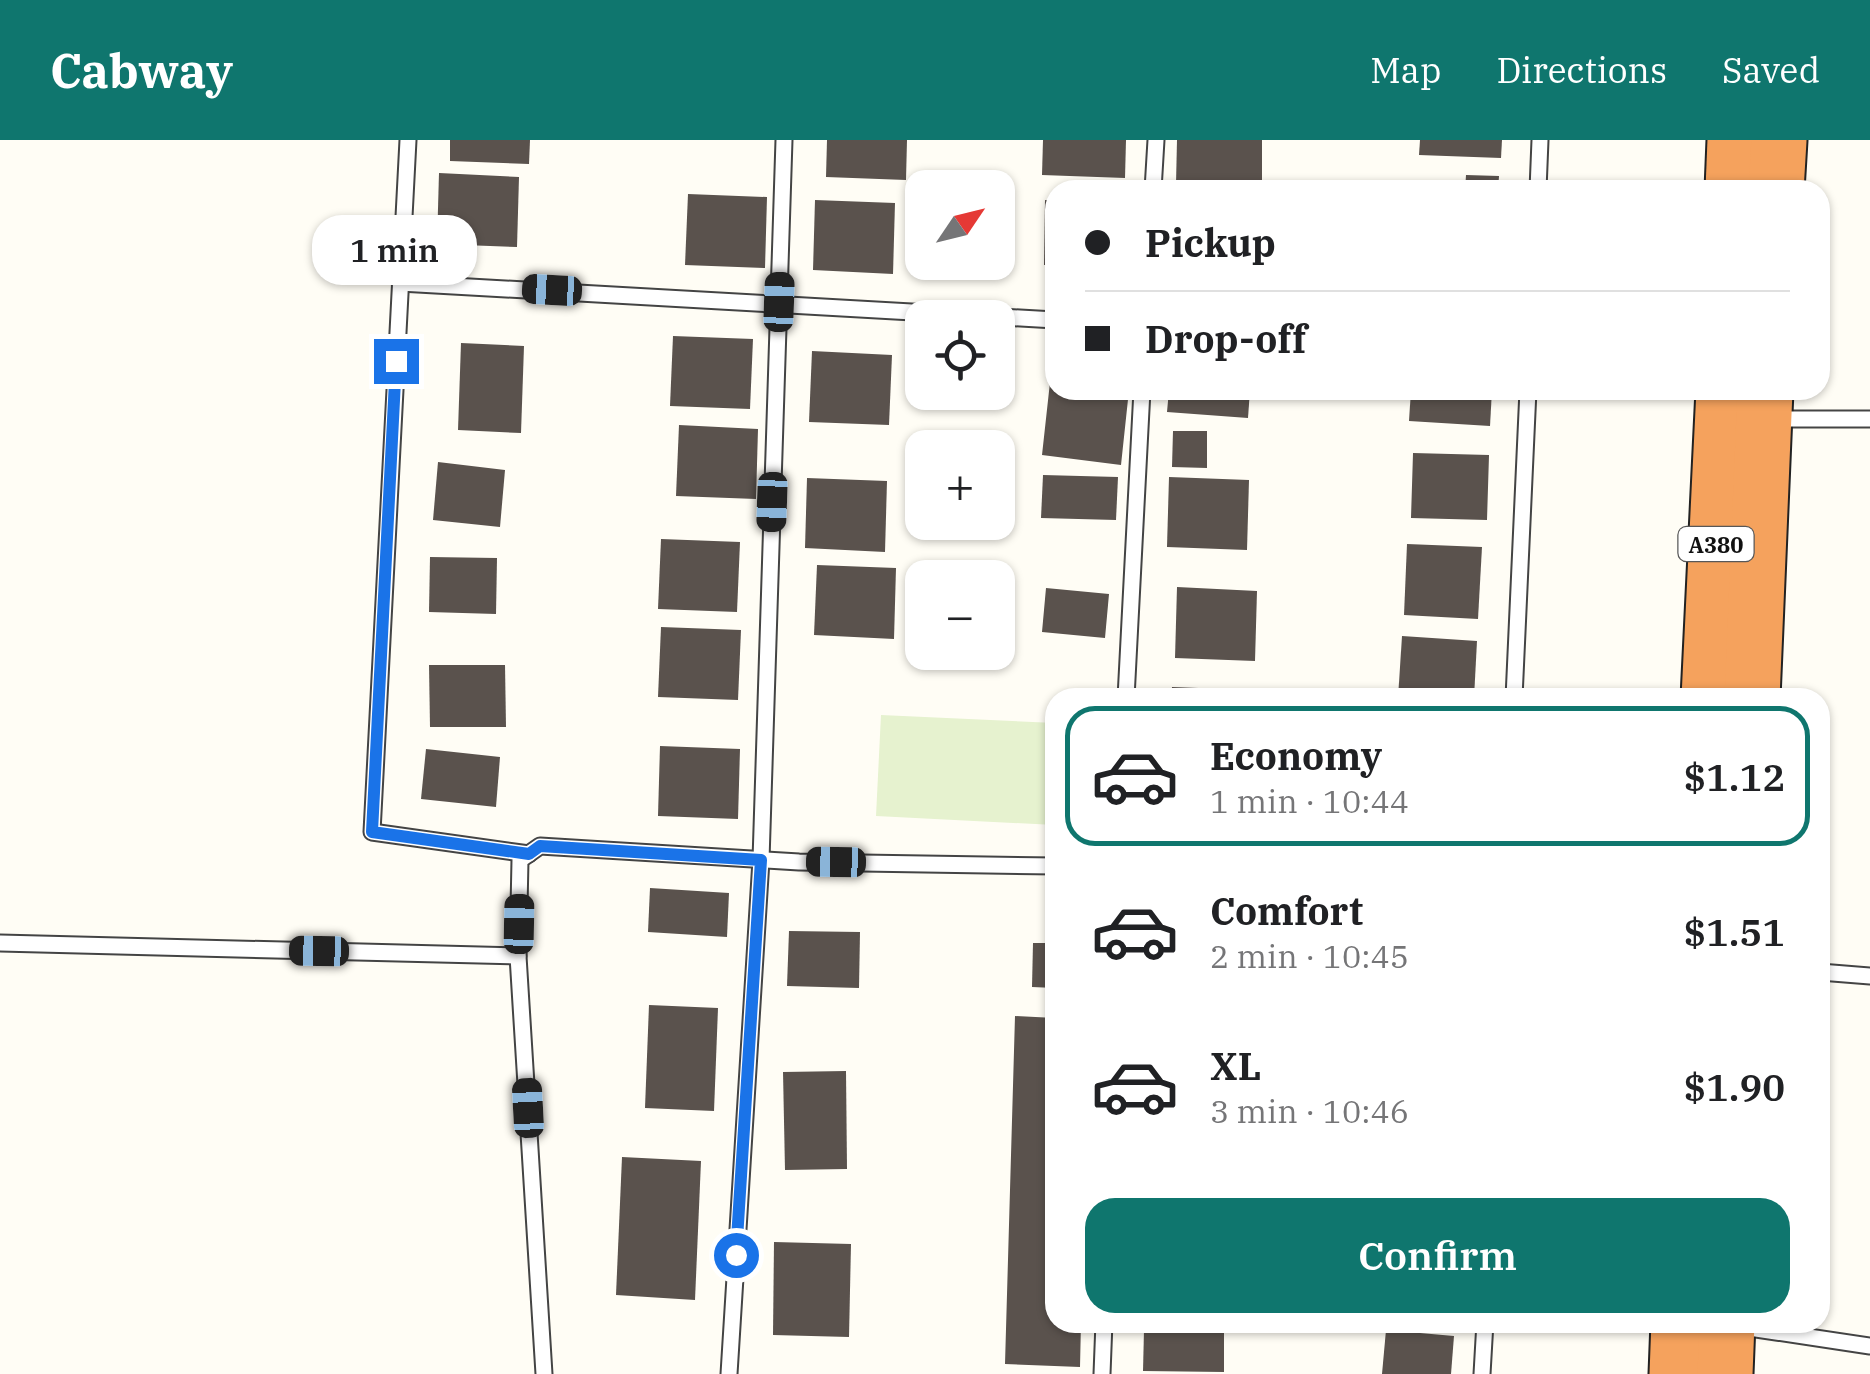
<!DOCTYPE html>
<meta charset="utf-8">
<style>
:root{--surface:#fff;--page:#f2f2f2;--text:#202124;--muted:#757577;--line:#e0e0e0;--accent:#0f766e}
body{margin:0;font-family:"IBM Plex Serif",serif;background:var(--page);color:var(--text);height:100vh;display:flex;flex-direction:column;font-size:38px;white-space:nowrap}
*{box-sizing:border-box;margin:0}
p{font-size:32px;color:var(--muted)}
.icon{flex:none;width:55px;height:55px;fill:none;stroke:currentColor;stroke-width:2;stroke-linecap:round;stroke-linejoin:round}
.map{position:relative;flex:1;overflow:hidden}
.sheet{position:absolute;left:1045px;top:548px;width:785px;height:645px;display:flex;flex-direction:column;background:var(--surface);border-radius:30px;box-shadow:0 2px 8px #0004}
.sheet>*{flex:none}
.banner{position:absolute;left:1045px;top:40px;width:785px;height:220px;border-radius:30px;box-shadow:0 2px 8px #0004;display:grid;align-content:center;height:220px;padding:0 40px;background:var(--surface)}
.needle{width:65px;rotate:55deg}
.buttons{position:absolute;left:905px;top:30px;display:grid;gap:20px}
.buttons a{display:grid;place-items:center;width:110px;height:110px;border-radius:20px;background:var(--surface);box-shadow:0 2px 8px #0004;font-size:50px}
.end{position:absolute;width:45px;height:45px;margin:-22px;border:12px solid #1a73e8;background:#fff;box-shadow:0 0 0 5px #fff}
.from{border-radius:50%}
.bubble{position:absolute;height:70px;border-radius:30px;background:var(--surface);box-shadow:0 2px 8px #0004;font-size:32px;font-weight:600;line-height:70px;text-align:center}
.car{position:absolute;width:30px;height:60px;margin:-30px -15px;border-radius:12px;box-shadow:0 0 8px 2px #0007;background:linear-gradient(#222 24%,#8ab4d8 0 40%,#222 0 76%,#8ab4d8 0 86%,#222 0)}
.banner b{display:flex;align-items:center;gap:35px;height:95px;font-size:38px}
.banner b+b{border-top:2px solid var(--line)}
.banner i{width:25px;height:25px;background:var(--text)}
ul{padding:18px 0 0;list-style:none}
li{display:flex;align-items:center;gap:30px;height:140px;margin:0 20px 15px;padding:0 20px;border:5px solid transparent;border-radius:30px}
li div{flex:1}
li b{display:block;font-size:38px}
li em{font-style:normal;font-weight:600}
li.current{border-color:var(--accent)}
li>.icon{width:90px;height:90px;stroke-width:1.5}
.primary-button{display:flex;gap:20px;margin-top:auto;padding:20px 40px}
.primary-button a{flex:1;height:115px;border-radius:30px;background:var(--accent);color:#fff;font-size:40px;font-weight:600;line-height:115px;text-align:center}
header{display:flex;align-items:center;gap:60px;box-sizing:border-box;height:140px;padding:0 50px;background:var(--accent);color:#fff}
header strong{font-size:48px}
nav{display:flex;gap:55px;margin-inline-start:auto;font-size:35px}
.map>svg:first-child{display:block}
.pitch{fill:#e6f2cf}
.building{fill:#5a524d}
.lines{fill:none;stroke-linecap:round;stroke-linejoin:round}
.lane-casing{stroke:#444;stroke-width:19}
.highway-casing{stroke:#222;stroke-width:59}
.lane{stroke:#fff;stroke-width:15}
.highway{stroke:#f5a25d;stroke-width:55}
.route{stroke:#1a73e8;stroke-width:12}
.labels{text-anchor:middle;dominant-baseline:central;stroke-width:10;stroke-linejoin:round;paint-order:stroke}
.shield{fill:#fff;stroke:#585858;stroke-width:2.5}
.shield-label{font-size:22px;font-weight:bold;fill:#111}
</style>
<header>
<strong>Cabway</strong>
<nav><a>Map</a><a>Directions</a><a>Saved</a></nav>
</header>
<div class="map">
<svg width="1870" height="1234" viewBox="0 0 1870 1234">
<rect width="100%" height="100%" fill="#fffdf5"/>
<path class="pitch" d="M881 575 1055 583V685L876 676Z"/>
<g class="building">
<path d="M450 0H530L529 24 450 21Z"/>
<path d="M827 0H907L906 40 826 37Z"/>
<path d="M1043 0H1126L1125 38 1042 35Z"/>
<path d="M1177 0H1262V45L1176 44Z"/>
<path d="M1420 0H1502L1501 18 1419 15Z"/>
<path d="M439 33 519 37 517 107 437 104Z"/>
<path d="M1466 35 1499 36 1498 50H1465Z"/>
<path d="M688 54 767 57 765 128 685 125Z"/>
<path d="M815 60 895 63 893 134 813 130Z"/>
<path d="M1045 60 1055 61V125H1044Z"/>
<path d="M673 196 753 199 750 269 670 266Z"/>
<path d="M461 203 524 206 521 293 458 290Z"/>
<path d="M812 211 892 215 889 285 809 282Z"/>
<path d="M1052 224 1055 250H1129L1121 325 1042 315Z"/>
<path d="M1169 250H1250L1248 278 1167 272Z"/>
<path d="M1411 250H1492L1490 286 1409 281Z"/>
<path d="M679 285 758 289 756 359 676 356Z"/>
<path d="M1173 291H1207V328L1172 327Z"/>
<path d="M1413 313 1489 315 1487 380 1411 378Z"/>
<path d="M438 322 505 330 500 387 433 380Z"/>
<path d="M1043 335 1118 337 1116 380 1041 378Z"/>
<path d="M1169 337 1249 340 1247 410 1167 407Z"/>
<path d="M807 338 887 341 885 412 805 408Z"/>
<path d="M661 399 740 402 737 472 658 469Z"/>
<path d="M1407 404 1482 407 1478 479 1404 475Z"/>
<path d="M430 417 497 418 496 474 429 472Z"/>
<path d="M817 425 896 428 894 499 814 495Z"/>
<path d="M1177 447 1257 451 1255 521 1175 518Z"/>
<path d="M1046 448 1109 454 1105 498 1042 492Z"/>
<path d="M661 487 741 490 738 560 658 557Z"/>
<path d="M1402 496 1477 501 1474 558H1398Z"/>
<path d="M429 525H505L506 587H430Z"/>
<path d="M1172 547 1251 550V558H1171Z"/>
<path d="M660 606 740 609 738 679 658 676Z"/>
<path d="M426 609 500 617 496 667 421 659Z"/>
<path d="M650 748 729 753 727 797 648 792Z"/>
<path d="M789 791 860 792 859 848 787 846Z"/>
<path d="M1033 803H1055V848L1032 847Z"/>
<path d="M649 865 718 868 714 971 645 968Z"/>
<path d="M1015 876 1055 878V1182H1081L1080 1227 1005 1224Z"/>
<path d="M846 931 847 1029 785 1030 783 932Z"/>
<path d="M622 1017 701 1021 695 1160 616 1155Z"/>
<path d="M774 1102 851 1104 849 1197 773 1195Z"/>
<path d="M1144 1190 1224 1192V1232L1143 1231Z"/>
<path d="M1386 1190 1454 1196 1451 1234H1382Z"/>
</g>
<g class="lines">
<g class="lane-casing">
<g id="lane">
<path d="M408 0 372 692 529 714"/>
<path d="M1153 50 1156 0"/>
<path d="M1538 50 1540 0"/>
<path d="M400 143 1055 180"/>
<path d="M1772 279H1870"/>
<path d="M1126 558 1142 250"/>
<path d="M1514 558 1528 250"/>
<path d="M0 803 518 816"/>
<path d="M1820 832 1870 836"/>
<path d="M1736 1186 1870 1206"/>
<path d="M544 1234 518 816 520 720 540 706 799 722 1055 726"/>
<path d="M729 1234 761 720 784 0"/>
<path d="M1102 1234 1104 1182"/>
<path d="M1482 1234 1485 1182"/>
</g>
</g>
<g class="highway-casing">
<g id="highway">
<path d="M1733 50 1735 0"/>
<path d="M1776 50 1779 0"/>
<path d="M1709 558 1724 250"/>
<path d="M1752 558 1765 250"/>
<path d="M1677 1234 1679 1182"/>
<path d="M1725 1234 1727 1182"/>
</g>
</g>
<use href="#lane" class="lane"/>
<use href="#highway" class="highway"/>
</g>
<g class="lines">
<path class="route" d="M396 221 372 692 529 714 540 706 761 720 736 1115"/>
</g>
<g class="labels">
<rect class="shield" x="1678.5" y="387" width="75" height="34" rx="8"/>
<g class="shield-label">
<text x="1716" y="404">A380</text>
</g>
</g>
</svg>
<div class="buttons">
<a><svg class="needle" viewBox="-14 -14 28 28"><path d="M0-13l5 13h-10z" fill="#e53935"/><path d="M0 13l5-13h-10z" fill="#757577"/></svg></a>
<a><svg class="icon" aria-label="locate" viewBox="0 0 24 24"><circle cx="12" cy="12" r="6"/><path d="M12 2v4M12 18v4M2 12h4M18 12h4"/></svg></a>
<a>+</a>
<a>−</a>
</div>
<i class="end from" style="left:736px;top:1115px"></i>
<i class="end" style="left:396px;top:221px"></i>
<div class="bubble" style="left:312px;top:75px;width:165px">1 min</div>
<i class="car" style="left:552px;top:150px;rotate:273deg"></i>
<i class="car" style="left:779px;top:162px;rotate:2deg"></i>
<i class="car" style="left:772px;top:362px;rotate:182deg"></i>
<i class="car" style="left:836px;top:722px;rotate:271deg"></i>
<i class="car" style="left:519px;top:784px;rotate:1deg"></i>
<i class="car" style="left:319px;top:811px;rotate:271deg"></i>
<i class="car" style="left:528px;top:968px;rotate:357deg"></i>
<div class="banner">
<b><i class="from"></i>Pickup</b>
<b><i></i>Drop-off</b>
</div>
<section class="sheet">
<ul>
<li class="current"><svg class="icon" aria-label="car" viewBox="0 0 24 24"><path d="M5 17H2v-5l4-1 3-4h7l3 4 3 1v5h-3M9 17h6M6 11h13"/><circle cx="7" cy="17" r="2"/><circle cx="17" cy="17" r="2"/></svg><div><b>Economy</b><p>1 min · 10:44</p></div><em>$1.12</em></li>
<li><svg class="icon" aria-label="car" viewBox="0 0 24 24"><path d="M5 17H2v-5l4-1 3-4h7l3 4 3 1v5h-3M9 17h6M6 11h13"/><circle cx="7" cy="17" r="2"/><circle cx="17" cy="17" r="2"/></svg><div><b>Comfort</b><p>2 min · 10:45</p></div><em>$1.51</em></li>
<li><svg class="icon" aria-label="car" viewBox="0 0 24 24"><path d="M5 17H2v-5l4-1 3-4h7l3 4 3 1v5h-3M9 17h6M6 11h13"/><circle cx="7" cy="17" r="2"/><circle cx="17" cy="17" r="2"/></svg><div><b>XL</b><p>3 min · 10:46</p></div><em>$1.90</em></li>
</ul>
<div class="primary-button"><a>Confirm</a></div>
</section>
</div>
